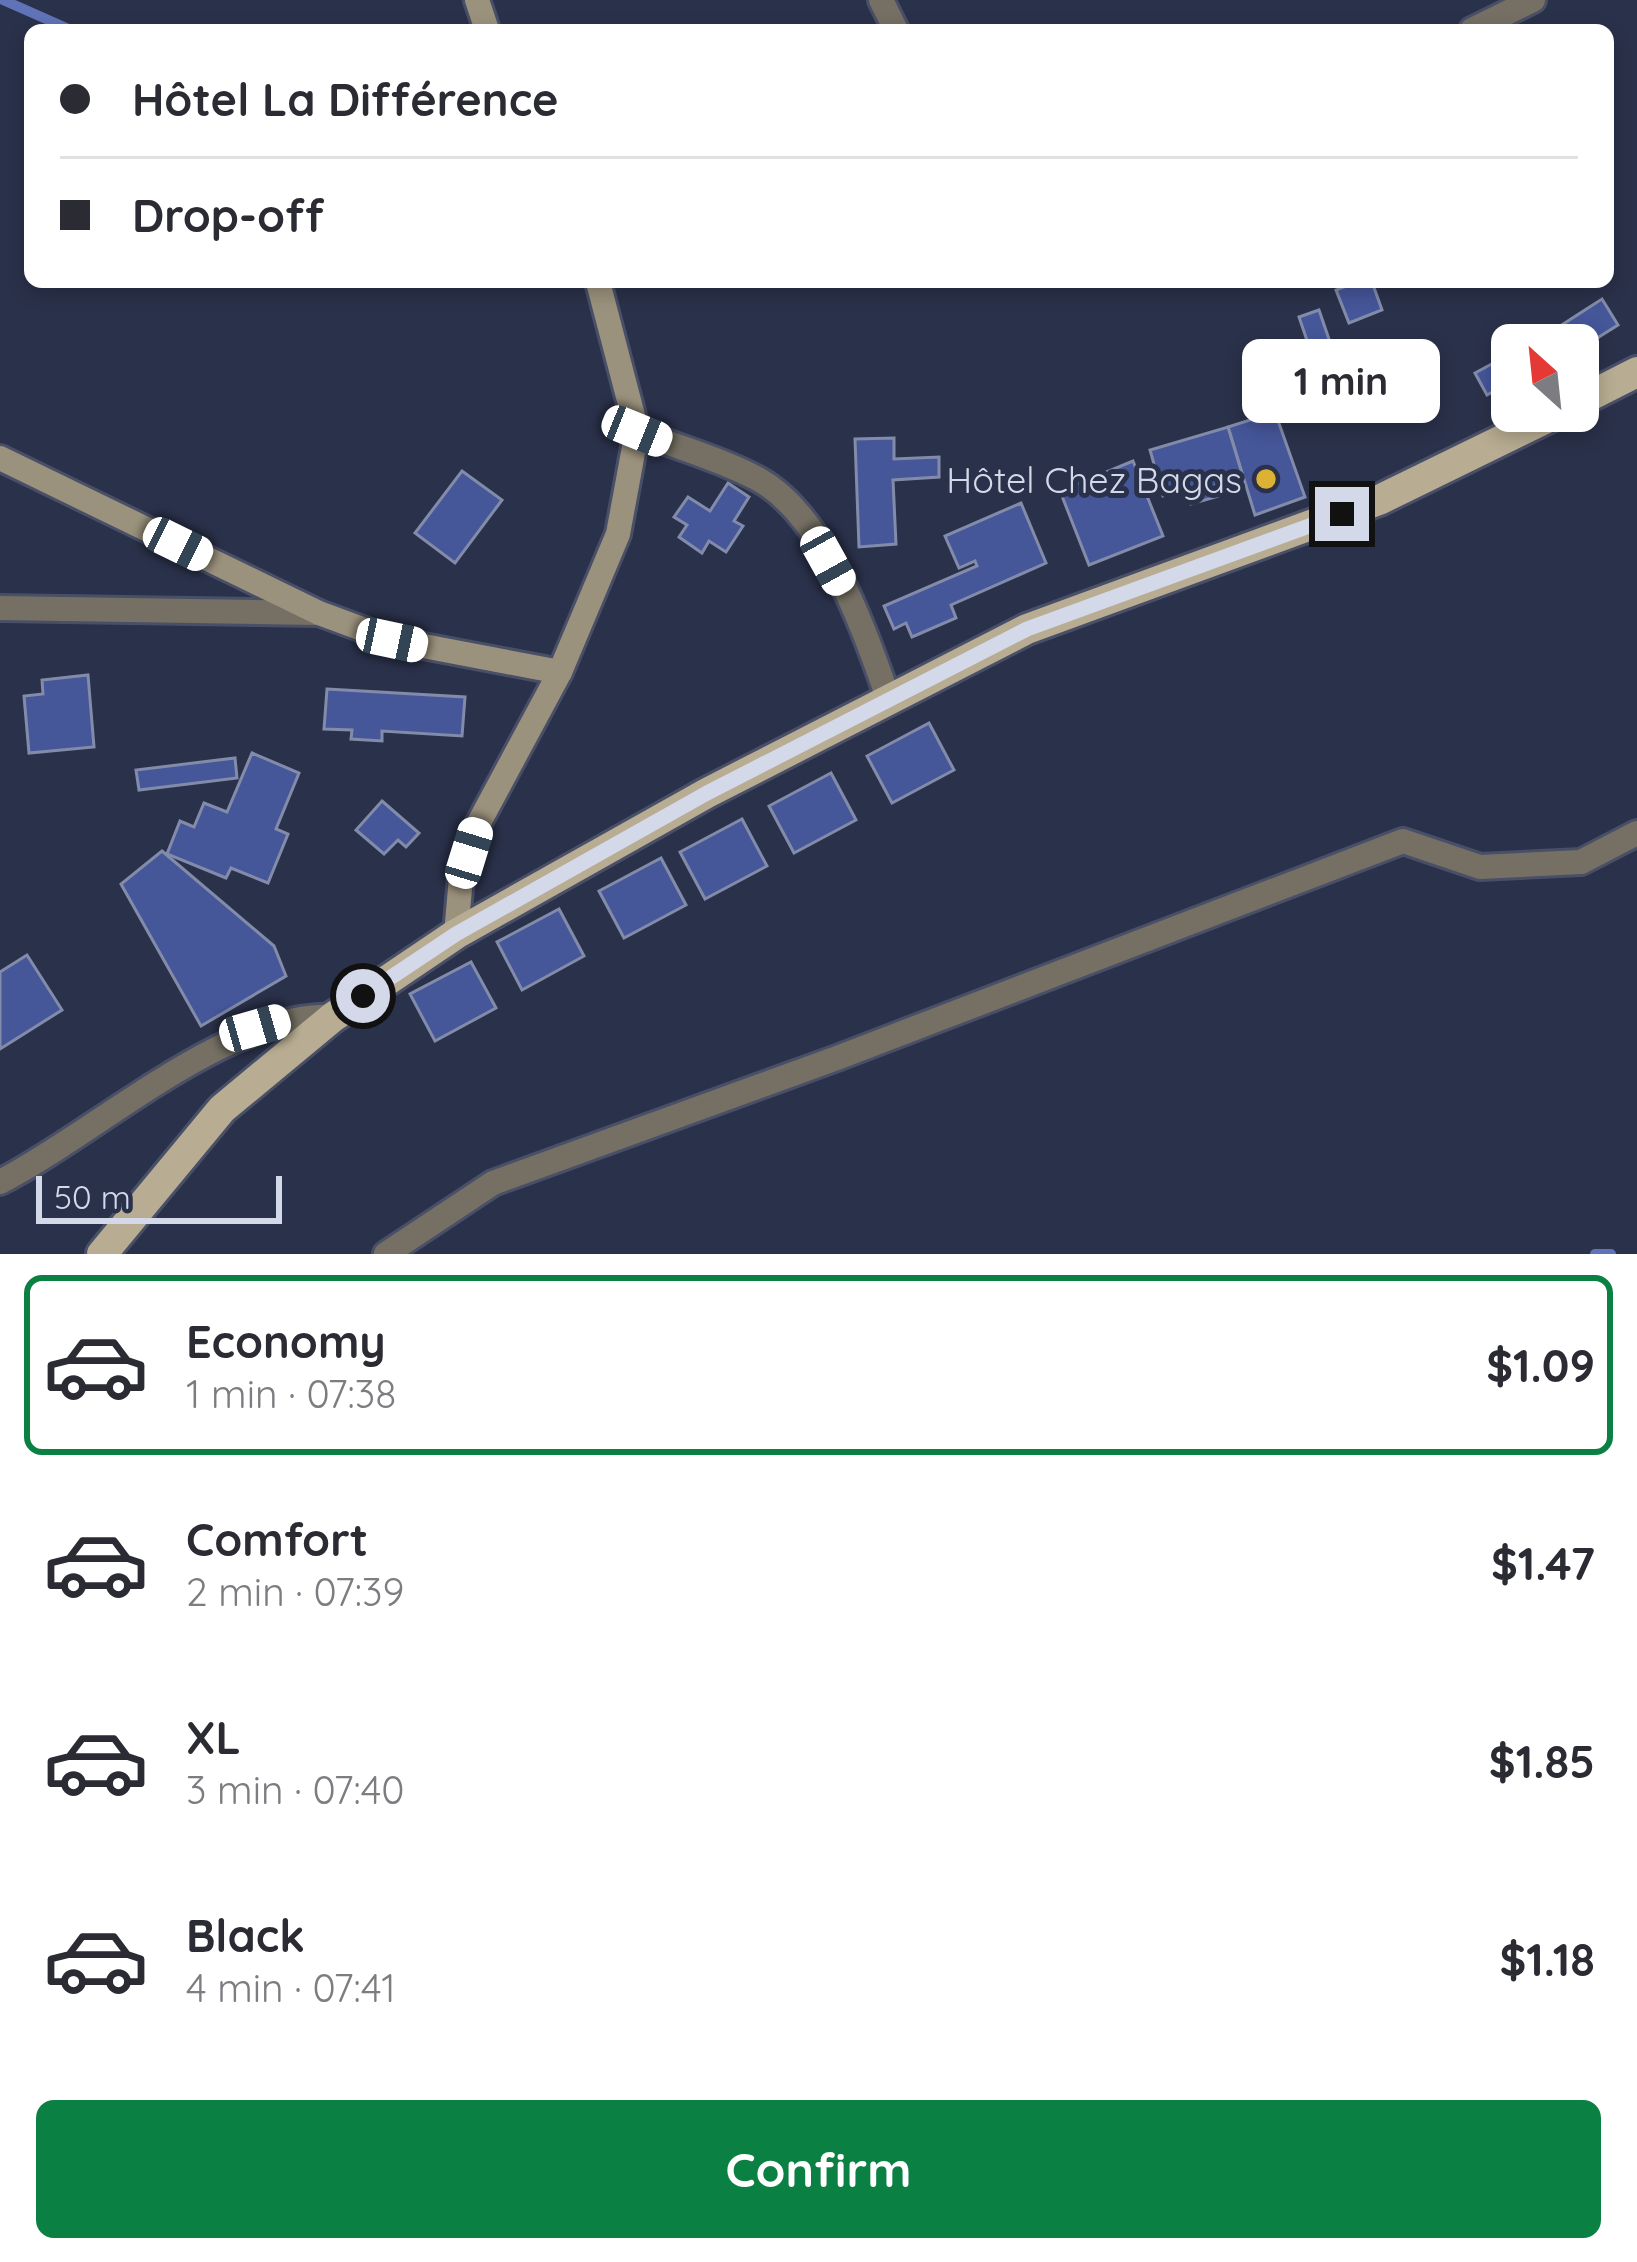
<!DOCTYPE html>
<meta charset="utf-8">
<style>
:root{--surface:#fff;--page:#f7f7f7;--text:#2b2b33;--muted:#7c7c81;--line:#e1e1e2;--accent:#0b8043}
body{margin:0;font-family:Quicksand,sans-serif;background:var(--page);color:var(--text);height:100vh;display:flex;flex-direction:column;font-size:45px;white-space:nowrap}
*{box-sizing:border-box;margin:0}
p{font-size:39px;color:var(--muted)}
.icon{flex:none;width:66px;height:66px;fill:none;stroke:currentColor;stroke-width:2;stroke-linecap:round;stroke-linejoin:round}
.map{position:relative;height:1254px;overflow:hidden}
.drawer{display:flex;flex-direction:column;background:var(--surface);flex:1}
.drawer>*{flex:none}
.banner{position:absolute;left:24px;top:24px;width:1590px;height:264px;border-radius:18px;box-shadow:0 6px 18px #0003;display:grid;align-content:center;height:264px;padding:0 36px;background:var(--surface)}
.needle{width:78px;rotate:333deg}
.buttons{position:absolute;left:1491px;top:324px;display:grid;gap:24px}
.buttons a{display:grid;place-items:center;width:108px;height:108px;border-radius:18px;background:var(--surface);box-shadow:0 6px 18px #0003;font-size:60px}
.scale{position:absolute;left:36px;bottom:30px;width:246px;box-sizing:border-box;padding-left:12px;border:6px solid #d4d9ea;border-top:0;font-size:33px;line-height:42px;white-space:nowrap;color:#d4d9ea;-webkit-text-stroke:9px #2a314a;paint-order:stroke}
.end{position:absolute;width:54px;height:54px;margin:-27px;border:15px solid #d4d9ea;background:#111;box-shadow:0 0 0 6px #111}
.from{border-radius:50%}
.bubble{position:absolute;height:84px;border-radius:18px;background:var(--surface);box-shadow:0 6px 18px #0003;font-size:39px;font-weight:700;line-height:84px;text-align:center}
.car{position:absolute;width:36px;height:72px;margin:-36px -18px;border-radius:15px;box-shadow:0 0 9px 3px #0007;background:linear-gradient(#fff 24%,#345 0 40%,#fff 0 76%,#345 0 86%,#fff 0)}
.banner b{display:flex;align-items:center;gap:42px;height:114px;font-size:45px}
.banner b+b{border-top:3px solid var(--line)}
.banner i{width:30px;height:30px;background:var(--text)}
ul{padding:21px 0 0;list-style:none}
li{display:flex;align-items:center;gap:36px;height:180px;margin:0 24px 18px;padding:0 12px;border:6px solid transparent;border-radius:18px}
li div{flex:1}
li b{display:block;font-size:45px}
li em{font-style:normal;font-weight:700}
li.selected{border-color:var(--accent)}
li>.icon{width:108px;height:108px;stroke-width:1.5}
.cta{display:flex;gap:24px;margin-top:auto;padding:24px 36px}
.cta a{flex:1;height:138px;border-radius:18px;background:var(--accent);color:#fff;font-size:48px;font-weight:700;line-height:138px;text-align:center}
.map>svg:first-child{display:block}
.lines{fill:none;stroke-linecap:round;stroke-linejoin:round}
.stream{stroke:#6073b9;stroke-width:10}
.building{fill:#455699;stroke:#828ba9;stroke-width:3}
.street-casing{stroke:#494f67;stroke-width:30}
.secondary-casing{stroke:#494f67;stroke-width:30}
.primary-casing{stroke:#494f67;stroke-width:36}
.street{stroke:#757063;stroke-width:24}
.secondary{stroke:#9b927d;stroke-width:24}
.primary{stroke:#b8ad92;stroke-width:30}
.route{stroke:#d4d9ea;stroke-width:15}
.poi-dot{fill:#ddb133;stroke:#2a314a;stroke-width:4.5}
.labels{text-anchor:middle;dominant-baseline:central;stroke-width:10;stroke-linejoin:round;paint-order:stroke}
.poi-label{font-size:36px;fill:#d4d9ea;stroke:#2a314a;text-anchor:end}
</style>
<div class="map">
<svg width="1637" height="1254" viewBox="0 0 1637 1254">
<rect width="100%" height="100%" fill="#2a314a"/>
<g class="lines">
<g class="stream">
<path d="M3 0 71 30"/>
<path d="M1595 1254H1611"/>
</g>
</g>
<g class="building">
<path d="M1356 282H1372L1382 310 1349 323 1336 290Z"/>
<path d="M1602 299 1618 325 1578 350V345H1567L1557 328Z"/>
<path d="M1319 310 1331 345 1311 352 1299 317Z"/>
<path d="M1512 353V381L1487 395 1475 373Z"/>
<path d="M1361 366 1366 378 1340 391 1334 378Z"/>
<path d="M1275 412 1305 497 1255 515 1228 427Z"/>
<path d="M1228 427 1243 477 1216 485 1219 496 1191 504 1187 489 1163 496 1150 450Z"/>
<path d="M894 438V459L939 457V477L893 480 896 544 859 547 855 439Z"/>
<path d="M1133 461 1163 536 1089 565 1060 491Z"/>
<path d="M462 471 502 500 455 563 415 533Z"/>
<path d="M728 483 749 497 734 521 743 526 726 552 709 541 702 553 679 537 687 525 674 517 688 497 710 511Z"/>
<path d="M1021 503 1046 563 951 605 956 618 912 637 906 623 894 629 884 606 977 566 975 561 959 568 945 536Z"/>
<path d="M88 675 94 747 29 753 24 696 43 694 42 680Z"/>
<path d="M327 689 465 697 462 736 382 731V741L351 739 352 730 324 729Z"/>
<path d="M929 723 954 770 892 803 867 756Z"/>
<path d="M252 753 299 773 276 829 288 834 268 883 231 868 226 878 167 854 180 821 194 827 204 803 227 812Z"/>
<path d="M235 758 237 778 139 790 136 770Z"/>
<path d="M831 773 856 820 794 853 769 806Z"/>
<path d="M382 801 419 833 406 847 398 840 384 854 356 830Z"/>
<path d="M742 819 767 866 705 899 680 852Z"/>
<path d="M162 851 274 946 286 976 201 1026 121 884Z"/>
<path d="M661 858 686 905 624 938 599 891Z"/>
<path d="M559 909 584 956 522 990 497 942Z"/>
<path d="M27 955 62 1010 0 1049V972Z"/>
<path d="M471 962 496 1008 435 1041 410 994Z"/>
</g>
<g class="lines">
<g class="street-casing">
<g id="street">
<path d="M881 0 896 30"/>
<path d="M1472 30 1533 0"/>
<path d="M637 431C676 447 721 459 758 479 824 515 865 630 888 698"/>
<path d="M0 608 319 613"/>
<path d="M0 1182C96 1133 227 1012 333 1017"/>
<path d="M386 1254 493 1183 837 1058 1403 841 1480 867 1581 862 1637 833"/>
</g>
</g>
<g class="secondary-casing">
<g id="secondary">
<path d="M477 0 487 30"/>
<path d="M0 458 319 613 392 640 560 672"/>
<path d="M456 934 461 877 476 828 560 672 618 534 637 431 598 282"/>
</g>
</g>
<g class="primary-casing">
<g id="primary">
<path d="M1578 402 1637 372"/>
<path d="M102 1254 222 1109 333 1017 456 934 707 793 1027 629 1379 500 1561 411"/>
</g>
</g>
<use href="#street" class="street"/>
<use href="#secondary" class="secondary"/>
<use href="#primary" class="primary"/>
</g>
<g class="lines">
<path class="route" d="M363 996 456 934 707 793 1027 629 1342 514"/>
</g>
<circle class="poi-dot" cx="1266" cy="479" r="12"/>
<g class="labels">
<g class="poi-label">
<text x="1242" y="479">Hôtel Chez Bagas</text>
</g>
</g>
</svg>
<div class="buttons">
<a><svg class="needle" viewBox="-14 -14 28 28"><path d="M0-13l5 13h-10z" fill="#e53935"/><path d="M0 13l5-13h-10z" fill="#7c7c81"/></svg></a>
</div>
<div class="scale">50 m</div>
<i class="end from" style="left:363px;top:996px"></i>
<i class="end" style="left:1342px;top:514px"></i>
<div class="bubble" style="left:1242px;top:339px;width:198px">1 min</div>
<i class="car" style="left:637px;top:431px;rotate:112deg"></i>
<i class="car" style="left:178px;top:544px;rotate:116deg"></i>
<i class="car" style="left:828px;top:561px;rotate:151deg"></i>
<i class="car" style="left:392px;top:640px;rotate:102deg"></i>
<i class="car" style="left:469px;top:853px;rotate:17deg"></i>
<i class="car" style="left:255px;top:1028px;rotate:74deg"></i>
<div class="banner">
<b><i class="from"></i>Hôtel La Différence</b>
<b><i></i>Drop-off</b>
</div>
</div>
<section class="drawer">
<ul>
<li class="selected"><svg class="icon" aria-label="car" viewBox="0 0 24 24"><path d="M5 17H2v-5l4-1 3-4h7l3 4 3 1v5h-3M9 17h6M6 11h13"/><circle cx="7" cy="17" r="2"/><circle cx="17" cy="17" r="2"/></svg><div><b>Economy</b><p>1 min · 07:38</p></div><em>$1.09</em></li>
<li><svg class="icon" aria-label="car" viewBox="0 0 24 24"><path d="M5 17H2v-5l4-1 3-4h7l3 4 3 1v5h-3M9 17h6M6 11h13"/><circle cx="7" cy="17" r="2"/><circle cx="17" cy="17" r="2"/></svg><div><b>Comfort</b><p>2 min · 07:39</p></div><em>$1.47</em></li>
<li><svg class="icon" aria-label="car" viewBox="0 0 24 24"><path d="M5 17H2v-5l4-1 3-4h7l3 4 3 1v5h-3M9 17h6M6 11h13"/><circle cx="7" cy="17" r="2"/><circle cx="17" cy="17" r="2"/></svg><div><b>XL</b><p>3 min · 07:40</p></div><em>$1.85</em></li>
<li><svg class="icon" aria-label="car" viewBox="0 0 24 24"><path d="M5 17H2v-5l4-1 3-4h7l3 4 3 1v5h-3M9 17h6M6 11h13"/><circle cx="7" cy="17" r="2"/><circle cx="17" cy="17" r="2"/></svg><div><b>Black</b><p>4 min · 07:41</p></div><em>$1.18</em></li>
</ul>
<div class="cta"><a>Confirm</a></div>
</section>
